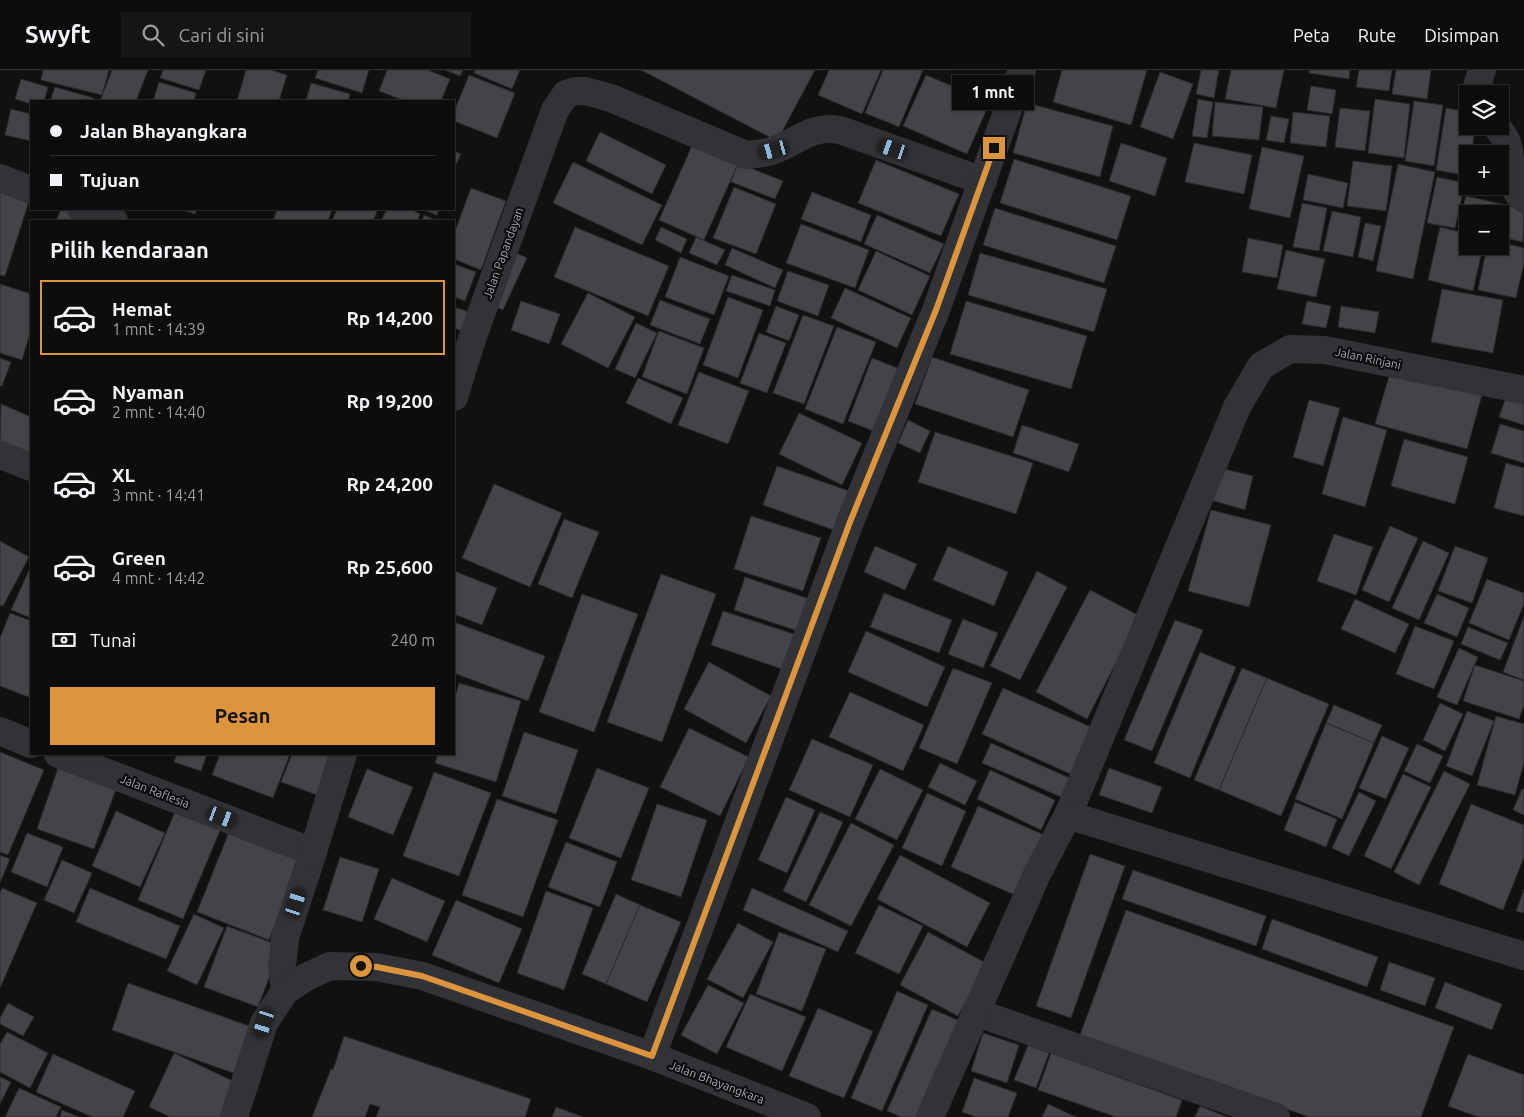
<!DOCTYPE html>
<html lang="id">
<meta charset="utf-8">
<style>
:root{--surface:#0d0d0e;--page:#161617;--text:#f1f3f6;--muted:#9a9c9e;--line:#2d2d2e;--accent:#dd953d}
body{margin:0;font-family:Ubuntu,sans-serif;background:var(--page);color:var(--text);height:100vh;display:flex;flex-direction:column;font-size:19px;white-space:nowrap}
*{box-sizing:border-box;margin:0}
p{font-size:16px;color:var(--muted)}
.icon{flex:none;width:28px;height:28px;fill:none;stroke:currentColor;stroke-width:2;stroke-linecap:round;stroke-linejoin:round}
.map{position:relative;flex:1;overflow:hidden}
.details{position:absolute;left:30px;top:150px;width:425px;height:535px;display:flex;flex-direction:column;background:var(--surface);border-radius:0px;box-shadow:0 1px 4px #0004,0 0 0 1px var(--line)}
.details>*{flex:none}
.banner{position:absolute;left:30px;top:30px;width:425px;height:110px;border-radius:0px;box-shadow:0 1px 4px #0004,0 0 0 1px var(--line);display:grid;align-content:center;height:110px;padding:0 20px;background:var(--surface)}
.controls{position:absolute;left:1459px;top:15px;display:grid;gap:10px}
.controls a{display:grid;place-items:center;width:50px;height:50px;border-radius:0px;background:var(--surface);box-shadow:0 1px 4px #0004,0 0 0 1px var(--line);font-size:25px}
.end{position:absolute;width:22px;height:22px;margin:-11px;border:6px solid #dd953d;background:#111;box-shadow:0 0 0 2px #111}
.from{border-radius:50%}
.bubble{position:absolute;height:35px;border-radius:0px;background:var(--surface);box-shadow:0 1px 4px #0004,0 0 0 1px var(--line);font-size:16px;font-weight:700;line-height:35px;text-align:center}
.car{position:absolute;width:15px;height:30px;margin:-15px -8px;border-radius:6px;box-shadow:0 0 4px 1px #0007;background:linear-gradient(#222 24%,#8ab4d8 0 40%,#222 0 76%,#8ab4d8 0 86%,#222 0)}
.banner b{display:flex;align-items:center;gap:18px;height:48px;font-size:19px}
.banner b+b{border-top:1px solid var(--line)}
.banner i{width:12px;height:12px;background:var(--text)}
ul{padding:0;list-style:none}
li{display:flex;align-items:center;gap:15px;height:75px;margin:0 10px 8px;padding:0 10px;border:2px solid transparent;border-radius:0px}
li div{flex:1}
li b{display:block;font-size:19px}
li em{font-style:normal;font-weight:700}
li.current{border-color:var(--accent)}
li>.icon{width:45px;height:45px;stroke-width:1.5}
h2{padding:0 20px;font-size:22px;line-height:60px}
.pay{display:flex;align-items:center;gap:12px;height:55px;padding:0 20px;font-size:19px}
.pay p{margin-inline-start:auto}
.button{display:flex;gap:10px;margin-top:auto;padding:10px 20px}
.button a{flex:1;height:58px;border-radius:0px;background:var(--accent);color:#111;font-size:20px;font-weight:700;line-height:58px;text-align:center}
header{display:flex;align-items:center;gap:30px;box-sizing:border-box;height:70px;padding:0 25px;background:var(--surface);border-bottom:1px solid var(--line)}
header strong{font-size:24px}
nav{display:flex;gap:28px;margin-inline-start:auto;font-size:18px}
.search{width:350px;height:45px;background:var(--page);display:flex;align-items:center;gap:12px;box-sizing:border-box;padding:0 18px;border-radius:0px;color:var(--muted);font-size:19px}
.map>svg:first-child{display:block}
.building{fill:#424447;stroke:#2b2b2e}
.lines{fill:none;stroke-linecap:round;stroke-linejoin:round}
.minor{stroke:#323336;stroke-width:28}
.route{stroke:#dd953d;stroke-width:6}
.labels{text-anchor:middle;dominant-baseline:central;stroke-width:4.5;stroke-linejoin:round;paint-order:stroke}
.street-label{font-size:12px;fill:#a3a9b1;stroke:#0c0c0d}
</style>
<header>
<strong>Swyft</strong>
<div class="search"><svg class="icon" aria-label="search" viewBox="0 0 24 24"><circle cx="10" cy="10" r="6"/><path d="M15 15l6 6"/></svg>Cari di sini</div>
<nav><a>Peta</a><a>Rute</a><a>Disimpan</a></nav>
</header>
<div class="map">
<svg width="1524" height="1047" viewBox="0 0 1524 1047">
<rect width="100%" height="100%" fill="#111112"/>
<g class="building">
<path d="M43 0H109L102 25 41 10Z"/>
<path d="M112 0H148L136 31H100Z"/>
<path d="M163 0H206L199 20 160 8Z"/>
<path d="M246 0H271L287 5 279 31H237Z"/>
<path d="M318 0H369L362 23 315 8Z"/>
<path d="M387 0H428L450 9 441 31H405L379 21Z"/>
<path d="M445 0H463L460 6Z"/>
<path d="M475 0H520L512 19 474 3Z"/>
<path d="M641 0H815L777 71Z"/>
<path d="M829 0H881L862 44 818 25Z"/>
<path d="M883 0H923L899 57 865 43Z"/>
<path d="M1062 0H1147L1131 55 1053 32Z"/>
<path d="M1201 0H1219L1214 28 1196 24Z"/>
<path d="M1231 0H1284L1276 38 1225 29Z"/>
<path d="M1309 0H1350L1349 9 1309 3Z"/>
<path d="M1359 0H1392L1389 21 1356 17Z"/>
<path d="M1396 0H1431L1427 29 1392 24Z"/>
<path d="M1160 2 1193 14 1173 69 1140 57Z"/>
<path d="M469 5 515 23 497 68 454 51V42Z"/>
<path d="M926 5 990 32 967 84 903 56Z"/>
<path d="M21 9 48 17 44 31H31V34L15 29Z"/>
<path d="M159 12 196 23 194 31H153Z"/>
<path d="M311 13 350 24 348 31H306Z"/>
<path d="M1311 16 1336 20 1332 44 1307 40Z"/>
<path d="M55 17 94 28 93 31H50Z"/>
<path d="M1198 29 1213 32 1207 68 1192 66Z"/>
<path d="M1375 29 1410 34 1404 88 1368 83Z"/>
<path d="M1414 31 1443 35 1434 96 1405 91Z"/>
<path d="M1215 32 1263 37 1259 70 1212 66Z"/>
<path d="M1027 33 1113 56 1100 107 1013 83Z"/>
<path d="M1340 38 1370 41 1365 81 1335 77Z"/>
<path d="M1446 38 1468 42V56H1476L1471 84H1468V106L1436 100Z"/>
<path d="M11 39 31 44V71L5 65Z"/>
<path d="M1293 42 1330 46 1326 77 1290 73Z"/>
<path d="M1271 46 1289 49 1284 73 1266 70Z"/>
<path d="M600 62 666 95 652 124 586 91Z"/>
<path d="M695 69 740 89 704 170 659 150Z"/>
<path d="M1121 73 1167 88 1155 126 1109 111Z"/>
<path d="M1194 73 1252 85 1244 124 1185 112Z"/>
<path d="M1262 77 1304 86 1290 148 1249 139Z"/>
<path d="M454 81 461 84 454 99Z"/>
<path d="M1014 89 1131 126 1117 170 1000 133Z"/>
<path d="M876 90 959 124 941 166 858 133Z"/>
<path d="M1353 91 1392 96 1386 141 1347 136Z"/>
<path d="M573 92 662 135 642 175 553 133Z"/>
<path d="M738 93 783 111 775 129 731 112Z"/>
<path d="M1398 94 1435 102 1413 209 1376 201Z"/>
<path d="M1308 104 1348 113 1343 138 1303 130Z"/>
<path d="M1437 107 1465 113 1455 158 1427 153Z"/>
<path d="M0 116 31 125 5 206 0 205Z"/>
<path d="M734 117 776 134 756 184 713 168Z"/>
<path d="M471 118 506 131 481 200 454 189V164Z"/>
<path d="M812 122 871 145 861 172 801 149Z"/>
<path d="M1466 126 1524 139 1523 172 1500 167V144H1468V159L1458 157Z"/>
<path d="M1302 133 1327 138 1319 181 1293 177Z"/>
<path d="M995 138 1116 176 1104 213 983 175Z"/>
<path d="M61 139 99 151H56Z"/>
<path d="M180 139H197L195 144Z"/>
<path d="M277 139H332L328 151H273Z"/>
<path d="M337 139H378L373 151H332Z"/>
<path d="M387 139H410L420 144 417 151H381Z"/>
<path d="M421 139H439L437 145Z"/>
<path d="M1332 141 1361 147 1353 187 1323 181Z"/>
<path d="M424 145 437 151H422Z"/>
<path d="M877 145 944 174 930 203 864 174Z"/>
<path d="M1365 153 1381 156 1373 191 1358 187Z"/>
<path d="M801 154 869 180 855 218 786 193Z"/>
<path d="M575 157 669 196 648 246 554 207Z"/>
<path d="M661 157 687 169 681 183 655 170Z"/>
<path d="M1440 157 1468 164V176H1483L1473 221 1428 210Z"/>
<path d="M696 167 725 180 717 195 689 183Z"/>
<path d="M1248 168 1283 175 1277 208 1242 202Z"/>
<path d="M1500 172 1524 178V193L1516 228 1478 220 1487 176H1500Z"/>
<path d="M732 178 783 200 775 218 725 195Z"/>
<path d="M510 180 527 188 503 240 486 233Z"/>
<path d="M1286 180 1325 189 1316 227 1277 219Z"/>
<path d="M876 181 930 206 912 245 858 220Z"/>
<path d="M980 183 1107 219 1094 262 968 225Z"/>
<path d="M680 187 729 206 714 245 665 227Z"/>
<path d="M454 194 476 202 465 231 454 227Z"/>
<path d="M788 201 829 215 818 246 777 231Z"/>
<path d="M732 205 775 220 770 236 726 221Z"/>
<path d="M0 214 31 224V260L22 290 0 283Z"/>
<path d="M845 218 911 248 897 278 831 248Z"/>
<path d="M1442 219 1503 230 1493 283 1431 272Z"/>
<path d="M588 223 635 247 608 298 561 274Z"/>
<path d="M728 227 763 240 738 308 703 295Z"/>
<path d="M660 230 710 249 700 274 650 255Z"/>
<path d="M521 231 560 244 549 274 511 260Z"/>
<path d="M966 231 1087 266 1071 319 950 284Z"/>
<path d="M1307 231 1331 236 1326 258 1302 254Z"/>
<path d="M776 236 799 245 789 271 766 262Z"/>
<path d="M1341 236 1379 242 1375 263 1338 257Z"/>
<path d="M454 237 478 245 471 264 454 258Z"/>
<path d="M803 245 834 256 804 334 773 323Z"/>
<path d="M636 253 657 263 635 308 615 299Z"/>
<path d="M837 257 876 272 843 354 805 339Z"/>
<path d="M659 261 704 278 687 324 642 307Z"/>
<path d="M759 263 786 273 767 323 740 313Z"/>
<path d="M932 287 1029 320 1013 367 915 334Z"/>
<path d="M0 288 11 292 2 316H0Z"/>
<path d="M872 288 900 299 876 362 848 351Z"/>
<path d="M1392 296 1483 321 1467 379 1375 354Z"/>
<path d="M699 302 749 321 728 374 678 355Z"/>
<path d="M638 308 683 328 671 354 626 333Z"/>
<path d="M1509 319 1524 324V355L1499 347Z"/>
<path d="M1309 330 1340 338 1323 396 1293 387Z"/>
<path d="M1 334 31 347V391L0 378Z"/>
<path d="M799 343 862 373 842 415 779 384Z"/>
<path d="M1343 347 1387 360 1365 437 1322 424Z"/>
<path d="M908 350 930 361 920 383 898 373Z"/>
<path d="M1500 354 1524 361V393L1491 383Z"/>
<path d="M1022 355 1079 374 1069 402 1013 383Z"/>
<path d="M935 362 1033 393 1016 444 918 412Z"/>
<path d="M1404 369 1468 387 1455 434 1391 416Z"/>
<path d="M1506 393 1524 398V446L1494 438Z"/>
<path d="M777 396 858 424 845 464 763 435Z"/>
<path d="M1220 398 1253 406 1245 440 1211 430Z"/>
<path d="M494 414 562 443 530 517 462 488Z"/>
<path d="M1211 440 1271 455 1249 537 1188 521Z"/>
<path d="M751 446 821 468 803 521 734 499Z"/>
<path d="M564 449 599 462 572 528 538 514Z"/>
<path d="M1390 456 1418 468 1389 532 1362 520Z"/>
<path d="M1334 464 1373 477 1356 525 1317 511Z"/>
<path d="M0 471 29 487 3 536 0 535Z"/>
<path d="M1423 471 1449 483 1419 550 1392 538Z"/>
<path d="M875 476 917 494 905 520 864 502Z"/>
<path d="M948 476 1008 502 994 536 933 510Z"/>
<path d="M1455 476 1488 488 1472 533 1438 521Z"/>
<path d="M29 500 31 501V548L11 540Z"/>
<path d="M454 501 497 518 482 555 454 544Z"/>
<path d="M1037 501 1067 517 1020 610 990 596Z"/>
<path d="M661 504 716 524 662 672 607 652Z"/>
<path d="M745 507 815 531 804 563 734 540Z"/>
<path d="M1487 509 1524 523V534L1509 570 1469 553Z"/>
<path d="M1090 520 1140 546 1087 649 1036 622Z"/>
<path d="M884 523 952 550 939 583 870 557Z"/>
<path d="M582 524 638 544 594 662 539 642Z"/>
<path d="M1437 524 1469 538 1457 567 1424 553Z"/>
<path d="M1355 529 1409 554 1395 583 1341 559Z"/>
<path d="M723 541 800 566 788 601 711 575Z"/>
<path d="M10 543 31 551V628L0 616V568Z"/>
<path d="M1524 546V610L1503 602Z"/>
<path d="M963 549 998 563 983 598 948 584Z"/>
<path d="M1175 550 1203 560 1152 681 1124 670Z"/>
<path d="M454 552 545 586 528 631 454 603Z"/>
<path d="M1415 556 1454 571 1434 619 1396 604Z"/>
<path d="M1468 557 1508 573 1500 590 1461 574Z"/>
<path d="M866 561 945 597 927 637 848 602Z"/>
<path d="M1459 578 1478 587 1457 635 1437 627Z"/>
<path d="M1200 582 1236 597 1190 708 1154 693Z"/>
<path d="M709 592 771 626 746 673 684 639Z"/>
<path d="M1475 595 1524 611V635L1519 649 1463 631Z"/>
<path d="M953 598 992 613 957 694 919 678Z"/>
<path d="M1242 598 1267 608 1219 720 1194 710Z"/>
<path d="M1267 608 1329 634 1281 746 1219 720Z"/>
<path d="M459 613 521 631 496 712 435 693 438 684H454V631Z"/>
<path d="M1003 618 1098 660 1077 707 982 664Z"/>
<path d="M850 622 924 655 903 701 829 667Z"/>
<path d="M1440 633 1463 644 1445 681 1423 670Z"/>
<path d="M1334 635 1382 655 1374 673 1326 653Z"/>
<path d="M1467 641 1494 651 1472 706 1446 696Z"/>
<path d="M1496 646 1524 654V693L1515 725 1477 715Z"/>
<path d="M1326 653 1374 673 1342 749 1295 729Z"/>
<path d="M689 658 749 687 720 746 660 717Z"/>
<path d="M524 662 578 680 556 744 502 726Z"/>
<path d="M1382 666 1409 678 1386 729 1359 718Z"/>
<path d="M812 669 873 695 850 747 789 720Z"/>
<path d="M991 673 1074 710 1066 729 982 693Z"/>
<path d="M1417 674 1443 686 1430 713 1404 701Z"/>
<path d="M0 682 44 700 8 785 0 782Z"/>
<path d="M177 684H207L201 701 174 692Z"/>
<path d="M220 684H290L273 728 212 705Z"/>
<path d="M292 684H333L317 725 281 712Z"/>
<path d="M940 693 977 711 965 735 928 717Z"/>
<path d="M58 698 116 719 94 779 37 759Z"/>
<path d="M597 698 649 718 621 788 569 768Z"/>
<path d="M1109 698 1162 717 1152 743 1099 725Z"/>
<path d="M367 699 413 717 393 765 348 747Z"/>
<path d="M880 699 923 720 897 770 855 749Z"/>
<path d="M990 700 1055 730 1041 760 977 729Z"/>
<path d="M1444 701 1470 714 1419 815 1394 802Z"/>
<path d="M434 702 491 723 459 806 403 786Z"/>
<path d="M1403 704 1431 717 1391 799 1364 786Z"/>
<path d="M1522 719H1524V745L1513 740Z"/>
<path d="M1359 722 1376 731 1349 786 1332 778Z"/>
<path d="M927 723 966 741 942 796 902 778Z"/>
<path d="M786 727 815 740 787 803 758 790Z"/>
<path d="M497 729 558 750 523 847 462 825Z"/>
<path d="M1295 732 1337 749 1326 777 1284 760Z"/>
<path d="M657 734 707 750 681 827 631 810Z"/>
<path d="M1471 734 1524 755V787L1503 840 1439 814Z"/>
<path d="M978 736 1044 765 1017 826 951 797Z"/>
<path d="M177 737 222 756 183 849 138 830Z"/>
<path d="M116 741 165 763 140 817 92 796Z"/>
<path d="M820 742 843 752 806 832 783 821Z"/>
<path d="M851 753 894 775 851 856 809 835Z"/>
<path d="M231 757 302 785 269 870 197 842Z"/>
<path d="M27 763 63 777 47 817 11 802Z"/>
<path d="M566 772 617 792 600 837 548 817Z"/>
<path d="M1090 784 1125 796 1071 948 1036 936Z"/>
<path d="M0 785 10 789 0 813Z"/>
<path d="M900 785 990 833 967 877 877 829Z"/>
<path d="M340 787 379 799 362 852 323 840Z"/>
<path d="M62 790 92 803 74 843 44 830Z"/>
<path d="M1133 800 1266 846 1256 876 1122 829Z"/>
<path d="M392 808 445 831 427 872 374 849Z"/>
<path d="M2 818 37 833 0 918V823Z"/>
<path d="M90 818 180 856 166 889 76 852Z"/>
<path d="M752 818 848 861 838 882 743 840Z"/>
<path d="M1524 819V843L1516 841Z"/>
<path d="M546 821 593 838 564 920 517 903Z"/>
<path d="M616 824 640 835 606 914 582 904Z"/>
<path d="M456 830 522 859 499 913 432 885Z"/>
<path d="M640 835 681 852 647 932 606 914Z"/>
<path d="M879 835 923 856 899 904 855 883Z"/>
<path d="M1126 840 1454 957 1421 1047H1309L1080 965Z"/>
<path d="M194 844 224 858 197 915 167 901Z"/>
<path d="M1272 849 1378 887 1367 917 1262 879Z"/>
<path d="M738 853 773 872 743 928 707 909Z"/>
<path d="M227 856 281 876 258 937 204 917Z"/>
<path d="M779 862 826 879 802 941 756 924Z"/>
<path d="M928 862 986 893 958 946 900 915Z"/>
<path d="M1389 892 1435 908 1425 936 1380 920Z"/>
<path d="M1445 912 1502 934 1492 960 1435 938Z"/>
<path d="M128 913 252 957 236 1004 112 960Z"/>
<path d="M708 915 744 933 717 984 681 965Z"/>
<path d="M897 921 928 935 882 1041 851 1028Z"/>
<path d="M750 924 806 947 782 1001 726 977Z"/>
<path d="M8 933 34 947 23 966 0 954V948Z"/>
<path d="M818 938 873 961 844 1028 789 1006Z"/>
<path d="M932 939 960 951 918 1047H901L887 1041Z"/>
<path d="M7 962 48 983 30 1018 0 1002V974Z"/>
<path d="M983 963 1019 975 1007 1013 971 1001Z"/>
<path d="M344 966 531 1029 525 1047H376L380 1037 370 1034 365 1047H312L331 999 333 1000Z"/>
<path d="M1028 975 1049 983 1036 1018 1014 1010Z"/>
<path d="M174 983 241 1015 225 1047H170L149 1037Z"/>
<path d="M1051 983 1182 1030 1176 1047H1116L1038 1020Z"/>
<path d="M53 984 135 1021 123 1047H92L36 1022Z"/>
<path d="M1468 984 1524 1005V1047H1478L1448 1036Z"/>
<path d="M0 1007 11 1012 0 1034Z"/>
<path d="M974 1008 1017 1023 1008 1047H976L962 1042Z"/>
<path d="M19 1018 61 1037 56 1047H5Z"/>
<path d="M1048 1034 1076 1047H1042Z"/>
<path d="M1200 1036 1227 1047H1195Z"/>
<path d="M556 1037 583 1047H552Z"/>
<path d="M62 1040 79 1047H60Z"/>
</g>
<g class="lines">
<g class="minor">
<path d="M1478 24 1476 20 1482 0"/>
<path d="M1496 56C1500 61 1505 66 1507 73 1513 89 1507 118 1524 129"/>
<path d="M0 108 31 120"/>
<path d="M81 139 114 151"/>
<path d="M454 327 472 269 555 40 566 24 576 21H585L611 28 746 85C756 84 765 84 774 80 799 71 811 55 840 60L983 111"/>
<path d="M0 385 31 397"/>
<path d="M0 661 31 674"/>
<path d="M58 684 313 782 285 868 282 897 285 921"/>
<path d="M1068 745 1237 337 1261 296 1290 279 1325 280 1524 320"/>
<path d="M313 782 343 684"/>
<path d="M975 942 1276 1047"/>
<path d="M652 986 850 452 936 240 1022 0"/>
<path d="M234 1047 264 953 285 921 306 907 330 896 377 897 422 906 652 986 807 1047"/>
<path d="M930 1047 1037 804 1068 745 1524 886"/>
</g>
</g>
<g class="lines">
<path class="route" d="M361 896 377 897 422 906 652 986 850 452 936 240 994 78"/>
</g>
<g class="labels">
<g class="street-label">
<text transform="translate(503 183) rotate(-70)">Jalan Papandayan</text>
<text transform="translate(1368 288) rotate(12)">Jalan Rinjani</text>
<text transform="translate(155 721) rotate(21)">Jalan Raflesia</text>
<text transform="translate(717 1012) rotate(21)">Jalan Bhayangkara</text>
</g>
</g>
</svg>
<div class="controls">
<a><svg class="icon" aria-label="layers" viewBox="0 0 24 24"><path d="M12 4l9 5-9 5-9-5zM3 14l9 5 9-5"/></svg></a>
<a>+</a>
<a>−</a>
</div>
<i class="end from" style="left:361px;top:896px"></i>
<i class="end" style="left:994px;top:78px"></i>
<div class="bubble" style="left:952px;top:5px;width:82px">1 mnt</div>
<i class="car" style="left:893px;top:79px;rotate:289deg"></i>
<i class="car" style="left:774px;top:80px;rotate:255deg"></i>
<i class="car" style="left:222px;top:747px;rotate:111deg"></i>
<i class="car" style="left:296px;top:833px;rotate:18deg"></i>
<i class="car" style="left:264px;top:953px;rotate:198deg"></i>
<div class="banner">
<b><i class="from"></i>Jalan Bhayangkara</b>
<b><i></i>Tujuan</b>
</div>
<section class="details">
<h2>Pilih kendaraan</h2>
<ul>
<li class="current"><svg class="icon" aria-label="car" viewBox="0 0 24 24"><path d="M5 17H2v-5l4-1 3-4h7l3 4 3 1v5h-3M9 17h6M6 11h13"/><circle cx="7" cy="17" r="2"/><circle cx="17" cy="17" r="2"/></svg><div><b>Hemat</b><p>1 mnt · 14:39</p></div><em>Rp 14,200</em></li>
<li><svg class="icon" aria-label="car" viewBox="0 0 24 24"><path d="M5 17H2v-5l4-1 3-4h7l3 4 3 1v5h-3M9 17h6M6 11h13"/><circle cx="7" cy="17" r="2"/><circle cx="17" cy="17" r="2"/></svg><div><b>Nyaman</b><p>2 mnt · 14:40</p></div><em>Rp 19,200</em></li>
<li><svg class="icon" aria-label="car" viewBox="0 0 24 24"><path d="M5 17H2v-5l4-1 3-4h7l3 4 3 1v5h-3M9 17h6M6 11h13"/><circle cx="7" cy="17" r="2"/><circle cx="17" cy="17" r="2"/></svg><div><b>XL</b><p>3 mnt · 14:41</p></div><em>Rp 24,200</em></li>
<li><svg class="icon" aria-label="car" viewBox="0 0 24 24"><path d="M5 17H2v-5l4-1 3-4h7l3 4 3 1v5h-3M9 17h6M6 11h13"/><circle cx="7" cy="17" r="2"/><circle cx="17" cy="17" r="2"/></svg><div><b>Green</b><p>4 mnt · 14:42</p></div><em>Rp 25,600</em></li>
</ul>
<div class="pay"><svg class="icon" aria-label="cash" viewBox="0 0 24 24"><path d="M3 7h18v10H3z"/><circle cx="12" cy="12" r="2"/></svg>Tunai<p>240 m</p></div>
<div class="button"><a>Pesan</a></div>
</section>
</div>
